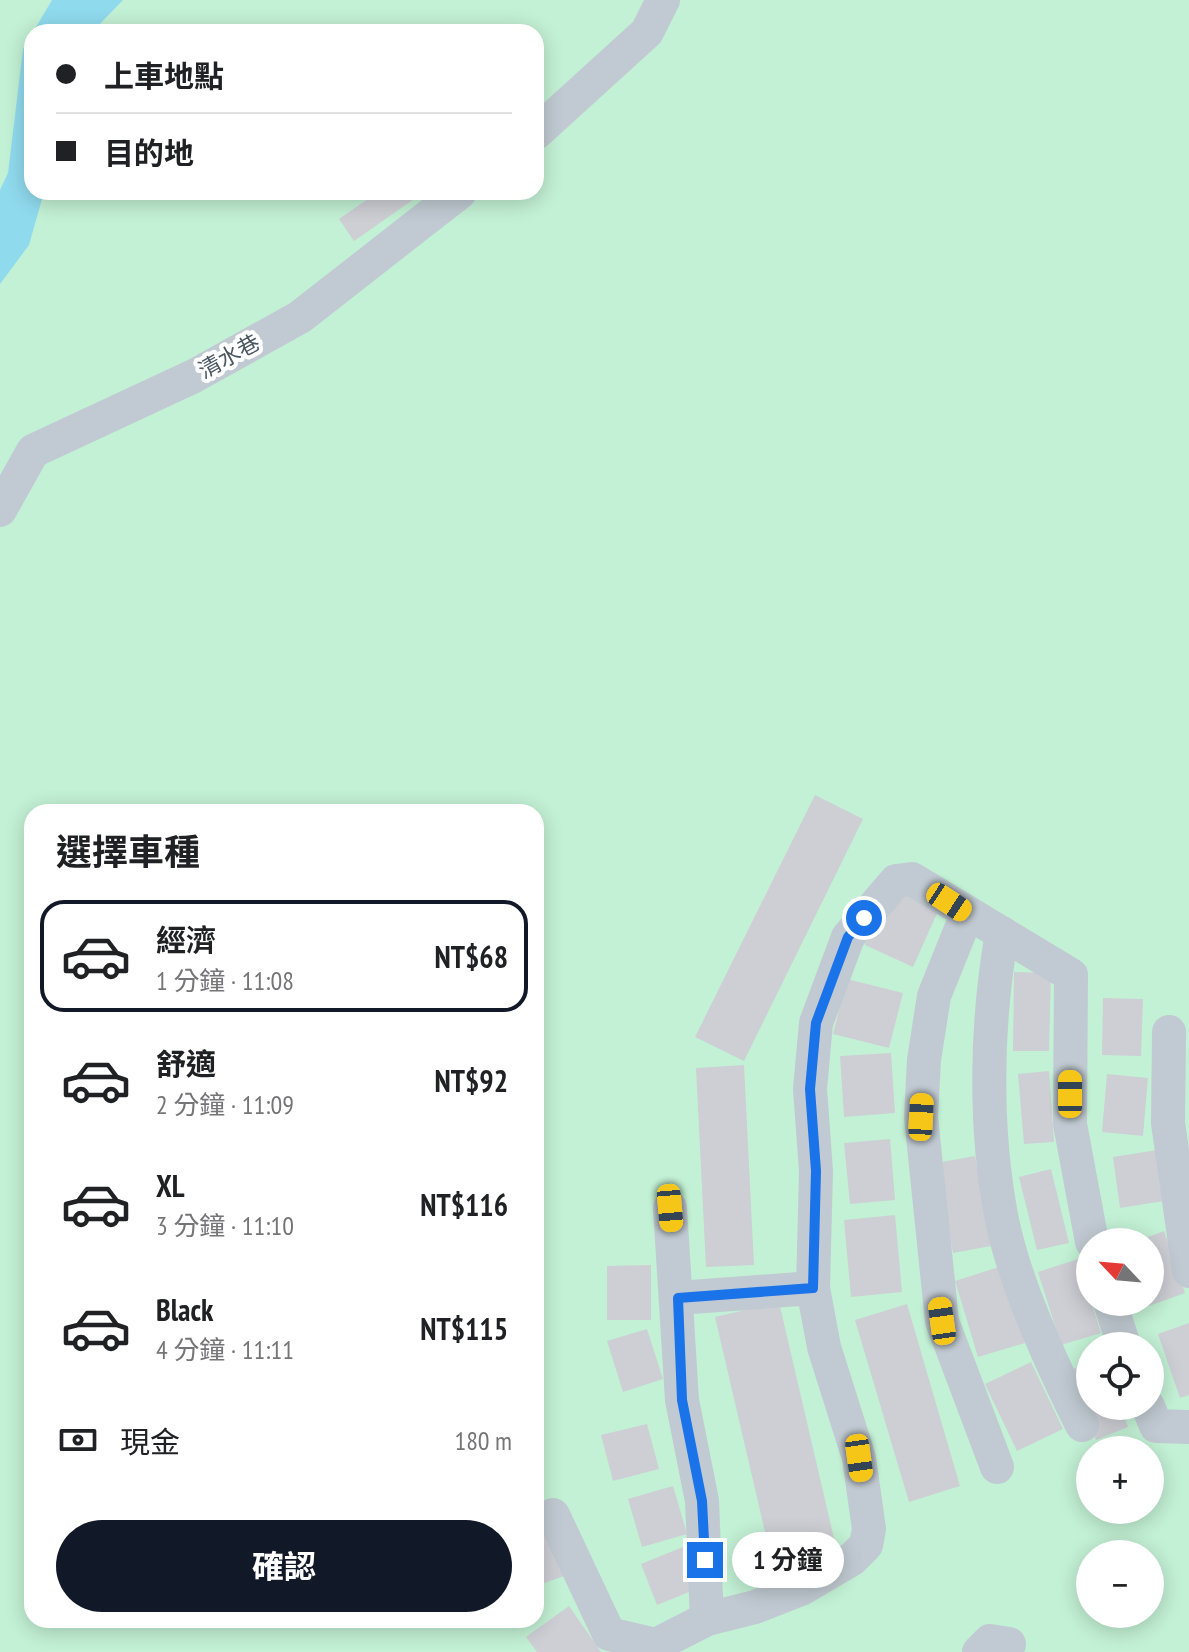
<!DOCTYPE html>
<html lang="zh-TW">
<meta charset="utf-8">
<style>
:root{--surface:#fff;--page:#f6f6f6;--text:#202124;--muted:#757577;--line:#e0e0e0;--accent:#111827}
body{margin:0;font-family:"PT Sans Narrow","Noto Sans TC",sans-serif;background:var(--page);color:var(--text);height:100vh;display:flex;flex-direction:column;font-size:30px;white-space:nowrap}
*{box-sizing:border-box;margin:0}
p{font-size:26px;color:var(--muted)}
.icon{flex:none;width:44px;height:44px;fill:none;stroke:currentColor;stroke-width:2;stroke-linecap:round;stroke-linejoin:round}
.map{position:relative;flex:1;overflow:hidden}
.side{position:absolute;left:24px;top:804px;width:520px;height:824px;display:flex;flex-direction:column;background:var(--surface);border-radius:24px;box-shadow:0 4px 20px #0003}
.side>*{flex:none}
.hud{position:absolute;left:24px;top:24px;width:520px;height:176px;border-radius:24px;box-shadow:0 4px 20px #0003;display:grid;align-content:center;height:176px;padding:0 32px;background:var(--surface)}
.needle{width:52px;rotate:296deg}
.fabs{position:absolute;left:1076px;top:1228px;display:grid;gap:16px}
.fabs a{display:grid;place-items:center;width:88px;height:88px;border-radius:50%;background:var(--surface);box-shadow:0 4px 20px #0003;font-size:40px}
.end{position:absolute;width:36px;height:36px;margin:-18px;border:10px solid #1a73e8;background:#fff;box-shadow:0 0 0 4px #fff}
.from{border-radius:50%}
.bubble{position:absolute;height:56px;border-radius:28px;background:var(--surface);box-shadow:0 4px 20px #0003;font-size:26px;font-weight:700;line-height:56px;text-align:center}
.car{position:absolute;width:24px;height:48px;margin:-24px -12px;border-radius:10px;box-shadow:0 0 6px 2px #0007;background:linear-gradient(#f5c518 24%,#345 0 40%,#f5c518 0 76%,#345 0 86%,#f5c518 0)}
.hud b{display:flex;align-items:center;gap:28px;height:76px;font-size:30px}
.hud b+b{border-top:2px solid var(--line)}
.hud i{width:20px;height:20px;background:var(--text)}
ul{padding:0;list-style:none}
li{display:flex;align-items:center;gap:24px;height:112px;margin:0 16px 12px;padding:0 16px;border:4px solid transparent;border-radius:24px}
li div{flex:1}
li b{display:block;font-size:30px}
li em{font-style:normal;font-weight:700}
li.on{border-color:var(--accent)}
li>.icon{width:72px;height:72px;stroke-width:1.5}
h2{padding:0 32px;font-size:36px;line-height:96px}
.pay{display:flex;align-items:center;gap:20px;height:88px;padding:0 32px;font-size:30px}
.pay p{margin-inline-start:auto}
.action{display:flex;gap:16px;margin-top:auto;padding:16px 32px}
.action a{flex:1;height:92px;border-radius:48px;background:var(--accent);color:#fff;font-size:32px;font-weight:700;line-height:92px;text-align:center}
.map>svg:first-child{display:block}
.green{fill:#c3f1d5;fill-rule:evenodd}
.water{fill:#90daee}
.building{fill:#cdcfd5}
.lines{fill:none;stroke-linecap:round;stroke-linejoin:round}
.minor{stroke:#c1cad2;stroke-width:34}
.route{stroke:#1a73e8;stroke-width:10}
.labels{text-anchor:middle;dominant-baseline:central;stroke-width:8;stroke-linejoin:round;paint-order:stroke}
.street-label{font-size:22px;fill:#4a5661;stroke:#fff}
</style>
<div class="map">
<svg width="1189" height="1652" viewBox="0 0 1189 1652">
<rect width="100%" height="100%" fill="#f5f3f3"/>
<path class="green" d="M0 0H1189V1652H0ZM32 32H536V192H32ZM32 812H536V1620H32ZM1090 1242H1150V1302H1090ZM1090 1346H1150V1406H1090ZM1090 1450H1150V1510H1090ZM1090 1554H1150V1614H1090Z"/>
<g class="water">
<path d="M52 0H123L92 32H33Z"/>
<path d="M32 34V192H44L29 245 0 284V190L8 173 23 49Z"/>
</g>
<g class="building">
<path d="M378 192H424L354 241 339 219Z"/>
<path d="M815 795 863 819 744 1061 695 1037Z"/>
<path d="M891 887 939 909 913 967 865 945Z"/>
<path d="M1014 972 1051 973 1049 1051H1013Z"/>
<path d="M847 979 903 993 889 1048 833 1034Z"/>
<path d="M1103 998 1143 999 1141 1056 1102 1055Z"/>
<path d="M891 1053 895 1113 844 1117 840 1056Z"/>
<path d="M744 1065 754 1265 706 1267 696 1068Z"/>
<path d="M1049 1071 1054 1142 1024 1144 1018 1074Z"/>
<path d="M1107 1074 1148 1078 1143 1136 1102 1132Z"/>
<path d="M890 1139 895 1200 850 1204 844 1143Z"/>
<path d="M1157 1150 1164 1201 1120 1208 1113 1157Z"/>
<path d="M975 1156 991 1246 953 1253 936 1163Z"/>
<path d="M1051 1169 1069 1243 1037 1250 1019 1177Z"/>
<path d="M895 1215 902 1292 851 1297 844 1220Z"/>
<path d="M1164 1231 1185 1293 1149 1306 1150 1242H1135Z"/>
<path d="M1078 1259 1101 1333 1061 1345 1038 1272Z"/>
<path d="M651 1265V1320H607V1266Z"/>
<path d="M1002 1266 1025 1343 978 1357 955 1281Z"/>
<path d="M779 1302 836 1547 772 1562 715 1317Z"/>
<path d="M907 1304 960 1486 909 1502 855 1320Z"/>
<path d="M1189 1323V1395L1180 1398 1158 1334Z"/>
<path d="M647 1329 663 1379 623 1392 607 1341Z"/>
<path d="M1031 1362 1063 1429 1017 1451 985 1384Z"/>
<path d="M1090 1362V1406H1120L1128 1427 1096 1440 1068 1371Z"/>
<path d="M647 1424 659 1469 613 1481 601 1435Z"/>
<path d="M673 1486 687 1534 642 1547 628 1499Z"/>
<path d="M549 1532 564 1576 536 1586V1536Z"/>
<path d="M688 1545 704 1586 657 1605 641 1564Z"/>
<path d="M569 1606 601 1652H537L526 1637Z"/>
</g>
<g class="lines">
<g class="minor">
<path d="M536 133 647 32 663 0"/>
<path d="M0 510 33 451 194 376 300 317 460 192"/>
<path d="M967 914 934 996 924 1060 921 1117 942 1321 997 1467"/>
<path d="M1002 933C986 1025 984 1128 1002 1220 1015 1285 1052 1365 1082 1425"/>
<path d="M1169 1032 1168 1123 1189 1271"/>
<path d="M670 1208 682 1400 702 1501 707 1619"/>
<path d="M678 1298 813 1288"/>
<path d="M1110 1302 1124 1346"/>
<path d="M1148 1406 1156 1426 1189 1427"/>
<path d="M553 1515 609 1634 656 1645 707 1619 755 1607 801 1589 852 1559 866 1545 869 1529 859 1458 824 1347 813 1288 816 1171 810 1089 816 1023 848 937 896 881 912 879 1071 975 1070 1124 1092 1242"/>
<path d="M979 1652 990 1641 1009 1644"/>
</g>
</g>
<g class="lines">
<path class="route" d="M705 1560 702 1501 682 1400 678 1298 813 1288 816 1171 810 1089 816 1023 848 937 864 918"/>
</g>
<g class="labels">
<g class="street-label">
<text transform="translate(229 356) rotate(-29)">清水巷</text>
</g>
</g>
</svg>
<div class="fabs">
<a><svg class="needle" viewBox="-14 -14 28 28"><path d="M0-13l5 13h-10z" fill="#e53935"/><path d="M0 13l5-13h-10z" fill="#757577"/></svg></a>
<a><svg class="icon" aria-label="locate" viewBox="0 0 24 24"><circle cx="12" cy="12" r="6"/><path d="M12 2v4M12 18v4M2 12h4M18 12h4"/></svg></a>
<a>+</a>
<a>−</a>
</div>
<i class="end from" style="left:864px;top:918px"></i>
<i class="end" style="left:705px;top:1560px"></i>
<div class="bubble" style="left:732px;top:1532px;width:112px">1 分鐘</div>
<i class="car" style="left:949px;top:902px;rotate:123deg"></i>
<i class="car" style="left:1070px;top:1094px;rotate:0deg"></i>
<i class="car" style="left:921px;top:1117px;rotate:3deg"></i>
<i class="car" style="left:670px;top:1208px;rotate:175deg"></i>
<i class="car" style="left:942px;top:1321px;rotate:352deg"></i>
<i class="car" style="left:859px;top:1458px;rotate:172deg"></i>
<div class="hud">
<b><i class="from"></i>上車地點</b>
<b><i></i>目的地</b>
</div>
<section class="side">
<h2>選擇車種</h2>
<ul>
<li class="on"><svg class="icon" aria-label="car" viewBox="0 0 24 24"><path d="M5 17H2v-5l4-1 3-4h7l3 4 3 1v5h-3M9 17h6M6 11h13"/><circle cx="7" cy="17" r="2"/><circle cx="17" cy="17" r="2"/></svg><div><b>經濟</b><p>1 分鐘 · 11:08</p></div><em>NT$68</em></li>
<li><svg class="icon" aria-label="car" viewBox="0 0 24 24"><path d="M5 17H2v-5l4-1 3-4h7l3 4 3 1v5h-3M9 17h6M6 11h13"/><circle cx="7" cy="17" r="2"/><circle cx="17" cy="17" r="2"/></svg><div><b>舒適</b><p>2 分鐘 · 11:09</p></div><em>NT$92</em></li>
<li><svg class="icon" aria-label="car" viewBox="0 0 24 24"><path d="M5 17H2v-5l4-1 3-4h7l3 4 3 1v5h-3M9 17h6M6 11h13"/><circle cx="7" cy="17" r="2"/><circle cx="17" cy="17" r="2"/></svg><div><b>XL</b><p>3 分鐘 · 11:10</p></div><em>NT$116</em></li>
<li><svg class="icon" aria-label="car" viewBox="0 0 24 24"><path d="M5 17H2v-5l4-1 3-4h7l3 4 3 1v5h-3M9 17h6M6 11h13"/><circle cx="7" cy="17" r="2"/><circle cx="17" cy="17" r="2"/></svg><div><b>Black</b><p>4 分鐘 · 11:11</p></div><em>NT$115</em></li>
</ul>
<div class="pay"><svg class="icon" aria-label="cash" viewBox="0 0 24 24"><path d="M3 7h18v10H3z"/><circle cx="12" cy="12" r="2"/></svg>現金<p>180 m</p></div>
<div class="action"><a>確認</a></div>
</section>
</div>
